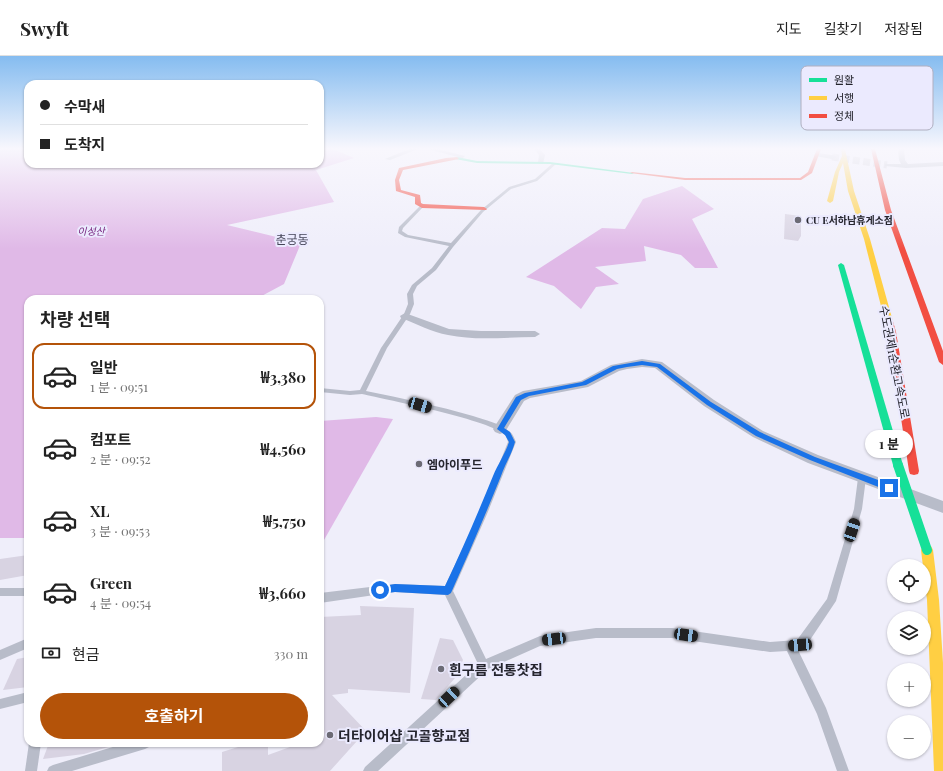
<!DOCTYPE html>
<html lang="ko">
<meta charset="utf-8">
<style>
:root{--surface:#fff;--page:#f6f6f6;--text:#222;--muted:#767676;--line:#e0e0e0;--accent:#b45309}
body{margin:0;font-family:"Playfair Display","Noto Sans KR",serif;background:var(--page);color:var(--text);height:100vh;display:flex;flex-direction:column;font-size:15px;white-space:nowrap}
*{box-sizing:border-box;margin:0}
p{font-size:13px;color:var(--muted)}
.icon{flex:none;width:22px;height:22px;fill:none;stroke:currentColor;stroke-width:2;stroke-linecap:round;stroke-linejoin:round}
.map{position:relative;flex:1;overflow:hidden}
.sheet{position:absolute;left:24px;top:239px;width:300px;height:452px;display:flex;flex-direction:column;background:var(--surface);border-radius:12px;box-shadow:0 1px 3px #0004}
.sheet>*{flex:none}
.banner{position:absolute;left:24px;top:24px;width:300px;height:88px;border-radius:12px;box-shadow:0 1px 3px #0004;display:grid;align-content:center;height:88px;padding:0 16px;background:var(--surface)}
.tools{position:absolute;left:887px;top:503px;display:grid;gap:8px}
.tools a{display:grid;place-items:center;width:44px;height:44px;border-radius:50%;background:var(--surface);box-shadow:0 1px 3px #0004;font-size:20px}
.end{position:absolute;width:18px;height:18px;margin:-9px;border:5px solid #1a73e8;background:#fff;box-shadow:0 0 0 2px #fff}
.from{border-radius:50%}
.bubble{position:absolute;height:28px;border-radius:14px;background:var(--surface);box-shadow:0 1px 3px #0004;font-size:13px;font-weight:700;line-height:28px;text-align:center}
.car{position:absolute;width:12px;height:24px;margin:-12px -6px;border-radius:5px;box-shadow:0 0 3px 1px #0007;background:linear-gradient(#222 24%,#8ab4d8 0 40%,#222 0 76%,#8ab4d8 0 86%,#222 0)}
.banner b{display:flex;align-items:center;gap:14px;height:38px;font-size:15px}
.banner b+b{border-top:1px solid var(--line)}
.banner i{width:10px;height:10px;background:var(--text)}
ul{padding:0;list-style:none}
li{display:flex;align-items:center;gap:12px;height:66px;margin:0 8px 6px;padding:0 8px;border:2px solid transparent;border-radius:12px}
li div{flex:1}
li b{display:block;font-size:15px}
li em{font-style:normal;font-weight:700}
li.active{border-color:var(--accent)}
li>.icon{width:36px;height:36px;stroke-width:1.5}
h2{padding:0 16px;font-size:18px;line-height:48px}
.pay{display:flex;align-items:center;gap:10px;height:44px;padding:0 16px;font-size:15px}
.pay p{margin-inline-start:auto}
.primary-button{display:flex;gap:8px;margin-top:auto;padding:8px 16px}
.primary-button a{flex:1;height:46px;border-radius:24px;background:var(--accent);color:#fff;font-size:16px;font-weight:700;line-height:46px;text-align:center}
header{display:flex;align-items:center;gap:24px;box-sizing:border-box;height:56px;padding:0 20px;background:var(--surface);border-bottom:1px solid var(--line)}
header strong{font-size:19px}
nav{display:flex;gap:22px;margin-inline-start:auto;font-size:14px}
.map>svg:first-child{display:block}
.forest{fill:#e0b9e7}
.building{fill:#d8d3e2}
.lines{fill:none;stroke-linecap:round;stroke-linejoin:round}
.street-tunnel{stroke:#c7c6d1;stroke-width:7;stroke-dasharray:7 3.5;stroke-linecap:butt}
.lane{fill:#b8bcc9;fill-rule:evenodd}
.street{fill:#b8bcc9;fill-rule:evenodd}
.fast{fill:#16e098;fill-rule:evenodd}
.slow{fill:#ffcf43;fill-rule:evenodd}
.jam{fill:#f24e42;fill-rule:evenodd}
.fast-bridge{stroke:#16e098;stroke-width:10}
.route{fill:#1a73e8}
.poi-dot{fill:#6c6b75;stroke:#ebeafe;stroke-width:1.5}
.labels{text-anchor:middle;dominant-baseline:central;stroke-width:4;stroke-linejoin:round;paint-order:stroke}
.far-poi-label{font-size:10px;font-weight:bold;fill:#25252e;stroke:#ebeafe;text-anchor:start}
.far-park-label{font-size:10px;font-style:italic;fill:#75237c;stroke:#ebeafe}
.far-quarter-label{font-size:12px;fill:#454558;stroke:#ebeafe}
.street-label{font-size:12px;fill:#25252e;stroke:#ebeafe}
.poi-label{font-size:12px;font-weight:bold;fill:#25252e;stroke:#ebeafe;text-anchor:start}
.near-poi-label{font-size:14px;font-weight:bold;fill:#25252e;stroke:#ebeafe;text-anchor:start}
.key{fill:#ebeafe;stroke:#b0afc0;stroke-width:1}
.key-label{font-size:11px;fill:#25252e}
</style>
<header>
<strong>Swyft</strong>
<nav><a>지도</a><a>길찾기</a><a>저장됨</a></nav>
</header>
<div class="map">
<svg width="943" height="715" viewBox="0 0 943 715">
<rect width="100%" height="100%" fill="#efeefa"/>
<g class="forest">
<path d="M0 93H28V108H320V93H333L354 102 316 114 334 146 227 169 301 187 284 228 256 243H28V482H0Z"/>
<path d="M682 130 714 153 692 163 718 212H695L681 199 644 190 646 205 595 211 619 228 596 231 581 253 554 230 526 221 602 172 625 173 643 143Z"/>
<path d="M376 361 393 363 324 484 320 486V365Z"/>
</g>
<g class="building">
<path d="M785 158 801 160V180L798 185 784 183Z"/>
<path d="M28 499V519L0 524V503Z"/>
<path d="M360 550 414 552 410 637 348 633V637L332 639 366 675 330 715H222V696L251 687H268V699L301 687H320V561L361 559Z"/>
<path d="M440 582 453 584 463 604 455 622 436 644 421 643Z"/>
<path d="M28 601V631L3 634 17 603Z"/>
<path d="M49 687H115V689L84 698 43 703Z"/>
</g>
<g class="lines">
<path class="street-tunnel" d="M832 101 887 109"/>
<g class="lane">
<path d="M553 107 556 108 537 125 511 133 483 156 453 191 436 214 417 230 413 238 414 248 410 258 387 292 366 335C402 342 438 350 473 360 485 364 500 367 510 376 513 378 514 382 516 386L487 458 453 535 486 603 540 580 596 572H672L770 586 797 584 827 543 854 453 858 422 859 420 862 419 865 420 866 422 862 453 836 545 804 593 798 594 826 652 849 715H837L817 658 787 595 770 596 672 582H596L540 590 488 613 378 715H363L365 711 478 608 445 539 395 536 320 547V537L395 528 445 530 479 458 508 386C508 385 506 381 506 380 493 364 387 344 362 338L350 339 320 336V332L350 335 360 334 381 292 404 258 408 248 407 238 412 229 432 212 449 190 405 181 398 177 399 171 421 149 424 150 403 172 402 175 408 179 451 187 481 154 509 131 535 123Z"/>
<rect x="0" y="532" width="28" height="8"/>
<path d="M28 582V592L0 604V594Z"/>
<path d="M28 636V646L0 653V643Z"/>
<path d="M29 687H41L37 715H25Z"/>
<path d="M126 687H151L149 691 145 693 72 715H47L49 711 53 709Z"/>
</g>
<g class="street">
<path d="M409 93H418L390 104 385 103Z"/>
<path d="M427 93H438L465 100 461 104 459 103 458 101Z"/>
<path d="M534 93H540L545 99 543 108 538 107 539 99Z"/>
<path d="M898 93H904L905 104 908 108 943 106V110L906 112 885 110V108H901L899 104Z"/>
<path d="M817 97 832 99 835 101 832 103 815 100 814 99Z"/>
<path d="M405 257 449 273 481 275H535L540 278 535 281C506 281 476 285 448 279 432 276 417 268 401 262L400 260Z"/>
<path d="M642 303 662 306 714 344 763 375 818 399 943 445V457L808 407 753 381 704 350 655 312 642 311 627 313 619 315 588 331 530 342 524 345 505 376 500 378 495 376 493 373 515 339 523 335 581 325 611 309Z"/>
</g>
<g class="fast">
<path d="M457 101 477 105 550 106 634 117 632 118 550 108 477 107 455 103Z"/>
<path d="M841 207 844 209 903 409 902 412H894L893 409 838 209Z"/>
</g>
<g class="slow">
<path d="M841 93H845L854 135 870 183 892 262 891 264H888L884 262 864 183 848 135 843 107 839 116 833 145 830 147 827 145 835 116 842 100Z"/>
<path d="M927 489 931 490 933 494 939 544 943 607V715H934L927 544 921 494 923 490Z"/>
</g>
<g class="jam">
<path d="M817 93H821L812 117 801 124H685L630 117 632 116 685 122H800L808 116Z"/>
<path d="M871 93H875L891 154 943 295V309L939 306 885 154Z"/>
<path d="M457 101 459 103 403 114 399 124 401 134 420 139 421 147 423 148 484 151 487 153 486 154 422 152 415 148V141L396 135 395 124 399 112 446 102Z"/>
<path d="M885 260H888L892 262 896 276 919 415 918 418 914 419 910 418 909 415 888 276 884 262Z"/>
</g>
<path class="fast-bridge" d="M898 409 927 494"/>
</g>
<linearGradient id="sky" x2="0" y2="1"><stop stop-color="#85bcf0"/><stop offset="0.48" stop-color="#f8f7fd"/><stop offset="1" stop-color="#f8f7fd" stop-opacity="0"/></linearGradient>
<rect width="943" height="193" fill="url(#sky)"/>
<path class="route" d="M642 305 660 308 711 346 760 376 815 401 892 429 893 432 889 434H886L810 404 756 380 707 349 657 311 642 309 627 311 617 313 586 329 529 340 521 344 504 372 510 376 515 386C512 398 505 408 501 420 485 460 468 499 451 537L448 539 395 536 380 538 377 537 376 534 377 531 395 528 445 530C462 494 478 457 493 420 498 408 505 398 509 386L505 379 497 373 516 341 525 337 582 326 613 310Z"/>
<g class="poi-dot">
<circle cx="798" cy="164" r="4"/>
<circle cx="419" cy="408" r="4"/>
<circle cx="441" cy="613" r="4"/>
<circle cx="330" cy="679" r="4"/>
</g>
<g class="labels">
<g class="far-poi-label">
<text x="806" y="164">CU E서하남휴게소점</text>
</g>
<g class="far-park-label">
<text x="91" y="175">이성산</text>
</g>
<g class="far-quarter-label">
<text x="292" y="183">춘궁동</text>
</g>
<g class="street-label">
<text transform="translate(895 306) rotate(79)">수도권제1순환고속도로</text>
</g>
<g class="poi-label">
<text x="427" y="408">엠아이푸드</text>
</g>
<g class="near-poi-label">
<text x="449" y="613">흰구름 전통찻집</text>
<text x="338" y="679">더타이어샵 고골향교점</text>
</g>
</g>
<rect x="801" y="10" width="132" height="64" rx="6" class="key"/>
<rect x="809" y="22" width="18" height="4" fill="#16e098"/>
<rect x="809" y="40" width="18" height="4" fill="#ffcf43"/>
<rect x="809" y="58" width="18" height="4" fill="#f24e42"/>
<g class="key-label">
<text x="834" y="28">원활</text>
<text x="834" y="46">서행</text>
<text x="834" y="64">정체</text>
</g>
</svg>
<div class="tools">
<a><svg class="icon" aria-label="locate" viewBox="0 0 24 24"><circle cx="12" cy="12" r="6"/><path d="M12 2v4M12 18v4M2 12h4M18 12h4"/></svg></a>
<a><svg class="icon" aria-label="layers" viewBox="0 0 24 24"><path d="M12 4l9 5-9 5-9-5zM3 14l9 5 9-5"/></svg></a>
<a>+</a>
<a>−</a>
</div>
<i class="end from" style="left:380px;top:534px"></i>
<i class="end" style="left:889px;top:432px"></i>
<div class="bubble" style="left:865px;top:374px;width:48px">1 분</div>
<i class="car" style="left:420px;top:349px;rotate:106deg"></i>
<i class="car" style="left:852px;top:474px;rotate:18deg"></i>
<i class="car" style="left:686px;top:579px;rotate:98deg"></i>
<i class="car" style="left:554px;top:583px;rotate:263deg"></i>
<i class="car" style="left:800px;top:589px;rotate:266deg"></i>
<i class="car" style="left:449px;top:641px;rotate:47deg"></i>
<div class="banner">
<b><i class="from"></i>수막새</b>
<b><i></i>도착지</b>
</div>
<section class="sheet">
<h2>차량 선택</h2>
<ul>
<li class="active"><svg class="icon" aria-label="car" viewBox="0 0 24 24"><path d="M5 17H2v-5l4-1 3-4h7l3 4 3 1v5h-3M9 17h6M6 11h13"/><circle cx="7" cy="17" r="2"/><circle cx="17" cy="17" r="2"/></svg><div><b>일반</b><p>1 분 · 09:51</p></div><em>₩3,380</em></li>
<li><svg class="icon" aria-label="car" viewBox="0 0 24 24"><path d="M5 17H2v-5l4-1 3-4h7l3 4 3 1v5h-3M9 17h6M6 11h13"/><circle cx="7" cy="17" r="2"/><circle cx="17" cy="17" r="2"/></svg><div><b>컴포트</b><p>2 분 · 09:52</p></div><em>₩4,560</em></li>
<li><svg class="icon" aria-label="car" viewBox="0 0 24 24"><path d="M5 17H2v-5l4-1 3-4h7l3 4 3 1v5h-3M9 17h6M6 11h13"/><circle cx="7" cy="17" r="2"/><circle cx="17" cy="17" r="2"/></svg><div><b>XL</b><p>3 분 · 09:53</p></div><em>₩5,750</em></li>
<li><svg class="icon" aria-label="car" viewBox="0 0 24 24"><path d="M5 17H2v-5l4-1 3-4h7l3 4 3 1v5h-3M9 17h6M6 11h13"/><circle cx="7" cy="17" r="2"/><circle cx="17" cy="17" r="2"/></svg><div><b>Green</b><p>4 분 · 09:54</p></div><em>₩3,660</em></li>
</ul>
<div class="pay"><svg class="icon" aria-label="cash" viewBox="0 0 24 24"><path d="M3 7h18v10H3z"/><circle cx="12" cy="12" r="2"/></svg>현금<p>330 m</p></div>
<div class="primary-button"><a>호출하기</a></div>
</section>
</div>
